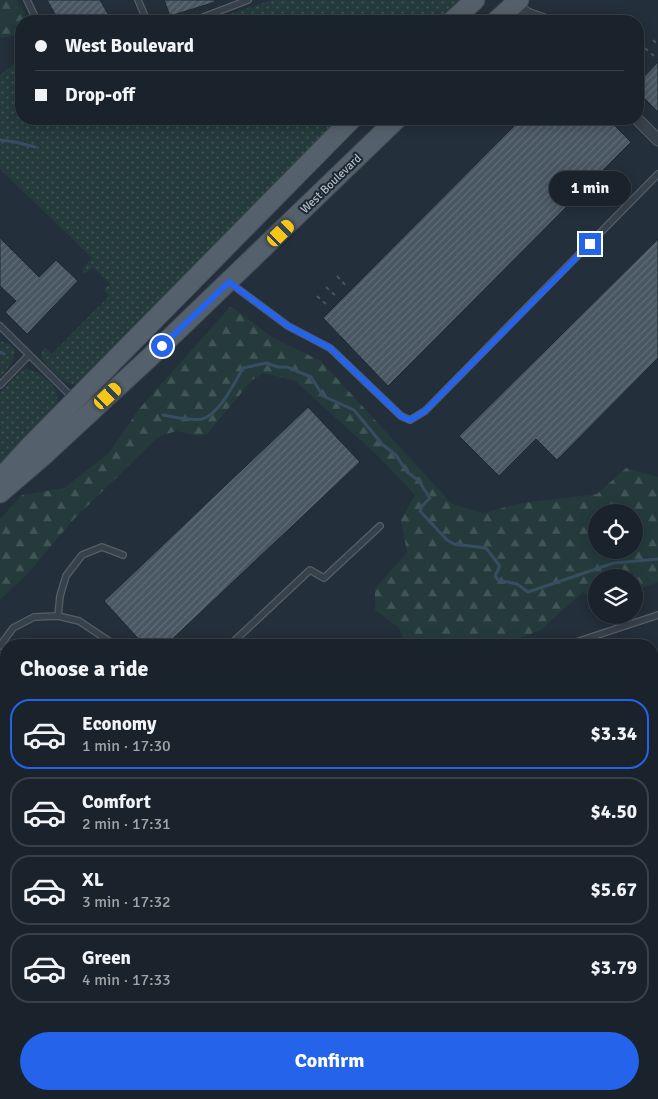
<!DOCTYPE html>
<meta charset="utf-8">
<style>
:root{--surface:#1a232c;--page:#272f38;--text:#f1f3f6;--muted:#9fa4a9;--line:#384048;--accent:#2563eb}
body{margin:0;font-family:Signika,sans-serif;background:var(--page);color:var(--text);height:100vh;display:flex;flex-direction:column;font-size:19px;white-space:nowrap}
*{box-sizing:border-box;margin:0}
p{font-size:16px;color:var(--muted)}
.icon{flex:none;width:28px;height:28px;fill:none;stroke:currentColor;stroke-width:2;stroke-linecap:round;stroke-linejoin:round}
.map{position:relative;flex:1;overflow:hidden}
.side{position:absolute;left:0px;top:639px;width:659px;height:461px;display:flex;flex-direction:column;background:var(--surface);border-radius:20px 20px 0 0;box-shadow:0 2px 12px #0003,0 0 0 1px var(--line)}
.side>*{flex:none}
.banner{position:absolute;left:15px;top:15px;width:629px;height:110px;border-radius:20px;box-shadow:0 2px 12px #0003,0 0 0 1px var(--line);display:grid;align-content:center;height:110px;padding:0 20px;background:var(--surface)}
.buttons{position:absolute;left:588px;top:504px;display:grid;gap:10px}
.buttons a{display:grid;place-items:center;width:55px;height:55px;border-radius:50%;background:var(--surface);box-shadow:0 2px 12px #0003,0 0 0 1px var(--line);font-size:25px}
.end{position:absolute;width:22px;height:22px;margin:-11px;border:6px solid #2563eb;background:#fff;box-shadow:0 0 0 2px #fff}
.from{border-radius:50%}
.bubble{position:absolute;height:35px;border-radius:18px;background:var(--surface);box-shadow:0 2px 12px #0003,0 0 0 1px var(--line);font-size:16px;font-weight:700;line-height:35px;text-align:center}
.car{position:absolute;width:15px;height:30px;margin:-15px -8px;border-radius:6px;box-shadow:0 0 4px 1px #0007;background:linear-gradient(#f5c518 24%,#345 0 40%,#f5c518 0 76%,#345 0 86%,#f5c518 0)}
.banner b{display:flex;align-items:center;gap:18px;height:48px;font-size:19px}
.banner b+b{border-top:1px solid var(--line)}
.banner i{width:12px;height:12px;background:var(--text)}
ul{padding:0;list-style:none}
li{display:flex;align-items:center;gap:15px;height:70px;margin:0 10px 8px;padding:0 10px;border:2px solid var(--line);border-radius:20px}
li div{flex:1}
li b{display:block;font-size:19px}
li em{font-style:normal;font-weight:700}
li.on{border-color:var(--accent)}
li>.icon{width:45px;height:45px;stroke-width:1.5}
h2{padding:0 20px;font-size:22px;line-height:60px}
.action{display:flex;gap:10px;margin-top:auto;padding:10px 20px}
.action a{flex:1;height:58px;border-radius:30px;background:var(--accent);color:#fff;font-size:20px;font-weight:700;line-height:58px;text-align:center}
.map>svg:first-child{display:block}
.green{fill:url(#green-dots)}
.forest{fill:url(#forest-firs);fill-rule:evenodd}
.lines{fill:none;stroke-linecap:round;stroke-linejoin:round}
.stream{stroke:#374d61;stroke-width:3}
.building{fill:url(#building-hatch);stroke:#1e2831}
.lane-casing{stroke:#555f68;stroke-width:8}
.street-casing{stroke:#555f68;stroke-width:13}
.primary-casing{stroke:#404a53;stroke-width:21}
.path{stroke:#435858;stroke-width:2;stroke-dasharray:4 4;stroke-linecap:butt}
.lane{stroke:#37414b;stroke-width:5.5}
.street{stroke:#37414b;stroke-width:11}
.primary{stroke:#54606b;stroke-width:19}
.route{stroke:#2563eb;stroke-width:6}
.labels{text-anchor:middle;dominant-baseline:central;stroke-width:4;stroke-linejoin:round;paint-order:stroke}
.street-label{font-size:12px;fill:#b2bcc6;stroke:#1c262f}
</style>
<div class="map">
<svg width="658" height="1099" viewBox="0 0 658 1099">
<defs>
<pattern id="green-dots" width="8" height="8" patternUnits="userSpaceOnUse" patternTransform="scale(1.25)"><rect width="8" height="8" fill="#253b3b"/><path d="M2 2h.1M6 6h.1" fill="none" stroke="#425556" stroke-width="1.8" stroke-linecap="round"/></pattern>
<pattern id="forest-firs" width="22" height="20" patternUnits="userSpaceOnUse" patternTransform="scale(1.25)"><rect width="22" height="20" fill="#253b3b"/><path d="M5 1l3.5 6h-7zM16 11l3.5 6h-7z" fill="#425556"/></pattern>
<pattern id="building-hatch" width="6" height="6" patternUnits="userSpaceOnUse" patternTransform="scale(1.25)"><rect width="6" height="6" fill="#495763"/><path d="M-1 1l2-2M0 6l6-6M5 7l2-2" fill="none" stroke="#616d78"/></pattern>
</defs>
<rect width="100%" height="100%" fill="#232f3a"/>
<g class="green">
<path d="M272 0H462L441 21H207Z"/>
<path d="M21 59V119H345L81 383C77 384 73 385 69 383 62 381 44 364 42 358 40 354 42 351 45 347L52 354 109 296 104 290 110 284 93 267 85 274 83 272V268L92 258 0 169V75Z"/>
<path d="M0 341C27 346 11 365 0 377Z"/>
<path d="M26 369C38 370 55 383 57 395 58 399 58 404 57 408L0 468V393L21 371Z"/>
</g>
<g class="forest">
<path d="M0 0H17L25 14 26 21H21V34L0 38Z"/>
<path d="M231 306 275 339 321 361 452 504 483 513 521 503 597 494 626 468 658 477V582L636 590 634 594V578H596V600L583 592 541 630 502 645H404L406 643 398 627 375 610V589L407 552 401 520 415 495 379 457 295 381 264 373 252 380 207 434 198 436 176 431 158 437 73 520 29 572 0 600V519L22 495 64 488 109 453 139 409ZM596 512H634V550H596Z"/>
</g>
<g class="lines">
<g class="stream">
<path d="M0 140 15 142 35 147"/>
<path d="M0 352 4 354"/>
<path d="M163 415C175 417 190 421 202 419 219 415 235 382 243 368L266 363 278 367H287L311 377 323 396 354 410 383 445 396 455 407 472 418 480 430 498 421 507 420 511 447 540 454 544 486 548 499 565V568L495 576 498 580 517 584 528 592 614 563 658 559"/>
</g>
</g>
<g class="building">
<path d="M47 0H100L112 21H59Z"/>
<path d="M164 0H214L215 2 170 16Z"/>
<path d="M658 62V112L638 92V83Z"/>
<path d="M521 119H608L631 142 388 386 323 318Z"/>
<path d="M0 238 39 277 56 260 78 281 27 334 5 312 16 301 0 286Z"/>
<path d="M658 239V358L557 460 536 439 499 476 459 436Z"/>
<path d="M308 407 360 462 166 645H144L104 601Z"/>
</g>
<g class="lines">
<g class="lane-casing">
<g id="lane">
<path d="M27 0 37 21"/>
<path d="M138 0 147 21"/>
<path d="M193 21 248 0"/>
<path d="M230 283 288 326 330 348 401 416 410 420 425 411 658 174"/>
<path d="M0 326 73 398"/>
<path d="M0 385 29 355"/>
<path d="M58 616 60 596 66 576 82 555 102 547 123 555"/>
<path d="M230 645 310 570 324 578 380 526"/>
<path d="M567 645 658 615"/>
<path d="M0 646 13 628 34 617 58 616 79 621 115 645"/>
<path d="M652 726 658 724"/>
<path d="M0 804 6 795"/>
<path d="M652 840 658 839"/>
<path d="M0 988 6 981"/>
<path d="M0 1048 6 1041"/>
<path d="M612 1094 613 1099"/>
<path d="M146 1099 151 1094"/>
</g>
</g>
<g class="street-casing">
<g id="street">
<path d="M515 3 527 14 533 21"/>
<path d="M527 14 547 21"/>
<path d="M637 119 658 140"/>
<path d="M0 772 6 775"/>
<path d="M328 1094 331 1099"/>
</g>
</g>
<g class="primary-casing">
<g id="primary">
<path d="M452 21 475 0"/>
<path d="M496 21 519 0"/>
<path d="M0 479 29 447 352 119"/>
<path d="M0 493 42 457 149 358 397 119"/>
</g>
</g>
<g class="path">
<path d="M653 40 658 45"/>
<path d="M645 48 655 57"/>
<path d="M337 276 347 287"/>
<path d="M326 287 337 297"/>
<path d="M317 296 328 306"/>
</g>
<use href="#lane" class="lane"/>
<use href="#street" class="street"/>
<use href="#primary" class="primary"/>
</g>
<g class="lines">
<path class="route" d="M162 346 229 282 288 326 330 348 401 416 410 420 425 411 590 244"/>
</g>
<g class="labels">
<g class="street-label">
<text transform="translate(331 184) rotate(-44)">West Boulevard</text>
</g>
</g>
</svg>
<div class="buttons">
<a><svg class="icon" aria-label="locate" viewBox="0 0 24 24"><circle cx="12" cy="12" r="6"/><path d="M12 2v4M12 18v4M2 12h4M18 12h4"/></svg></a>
<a><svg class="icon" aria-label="layers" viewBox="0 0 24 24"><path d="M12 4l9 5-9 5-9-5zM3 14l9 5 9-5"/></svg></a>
</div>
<i class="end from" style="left:162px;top:346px"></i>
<i class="end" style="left:590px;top:244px"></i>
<div class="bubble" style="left:549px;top:171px;width:82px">1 min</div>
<i class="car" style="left:281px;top:233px;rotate:46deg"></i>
<i class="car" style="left:108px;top:396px;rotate:47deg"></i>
<div class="banner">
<b><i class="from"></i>West Boulevard</b>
<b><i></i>Drop-off</b>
</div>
<section class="side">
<h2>Choose a ride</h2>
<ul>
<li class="on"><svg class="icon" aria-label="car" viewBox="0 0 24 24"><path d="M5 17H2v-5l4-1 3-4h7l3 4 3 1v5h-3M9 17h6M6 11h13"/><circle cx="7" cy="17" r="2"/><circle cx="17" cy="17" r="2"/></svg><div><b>Economy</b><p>1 min · 17:30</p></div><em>$3.34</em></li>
<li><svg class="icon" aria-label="car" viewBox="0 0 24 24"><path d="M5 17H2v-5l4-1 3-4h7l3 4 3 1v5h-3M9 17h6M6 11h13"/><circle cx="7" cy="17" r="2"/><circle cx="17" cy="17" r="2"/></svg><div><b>Comfort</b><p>2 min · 17:31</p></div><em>$4.50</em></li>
<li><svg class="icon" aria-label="car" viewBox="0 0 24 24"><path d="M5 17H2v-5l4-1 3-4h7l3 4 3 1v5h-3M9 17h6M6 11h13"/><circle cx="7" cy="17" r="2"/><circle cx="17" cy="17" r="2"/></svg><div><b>XL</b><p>3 min · 17:32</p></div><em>$5.67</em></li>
<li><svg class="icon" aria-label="car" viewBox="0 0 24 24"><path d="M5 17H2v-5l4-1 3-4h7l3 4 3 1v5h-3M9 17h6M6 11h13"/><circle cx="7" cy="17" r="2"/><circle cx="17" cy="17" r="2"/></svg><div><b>Green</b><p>4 min · 17:33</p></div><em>$3.79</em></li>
</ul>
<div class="action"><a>Confirm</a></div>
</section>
</div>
